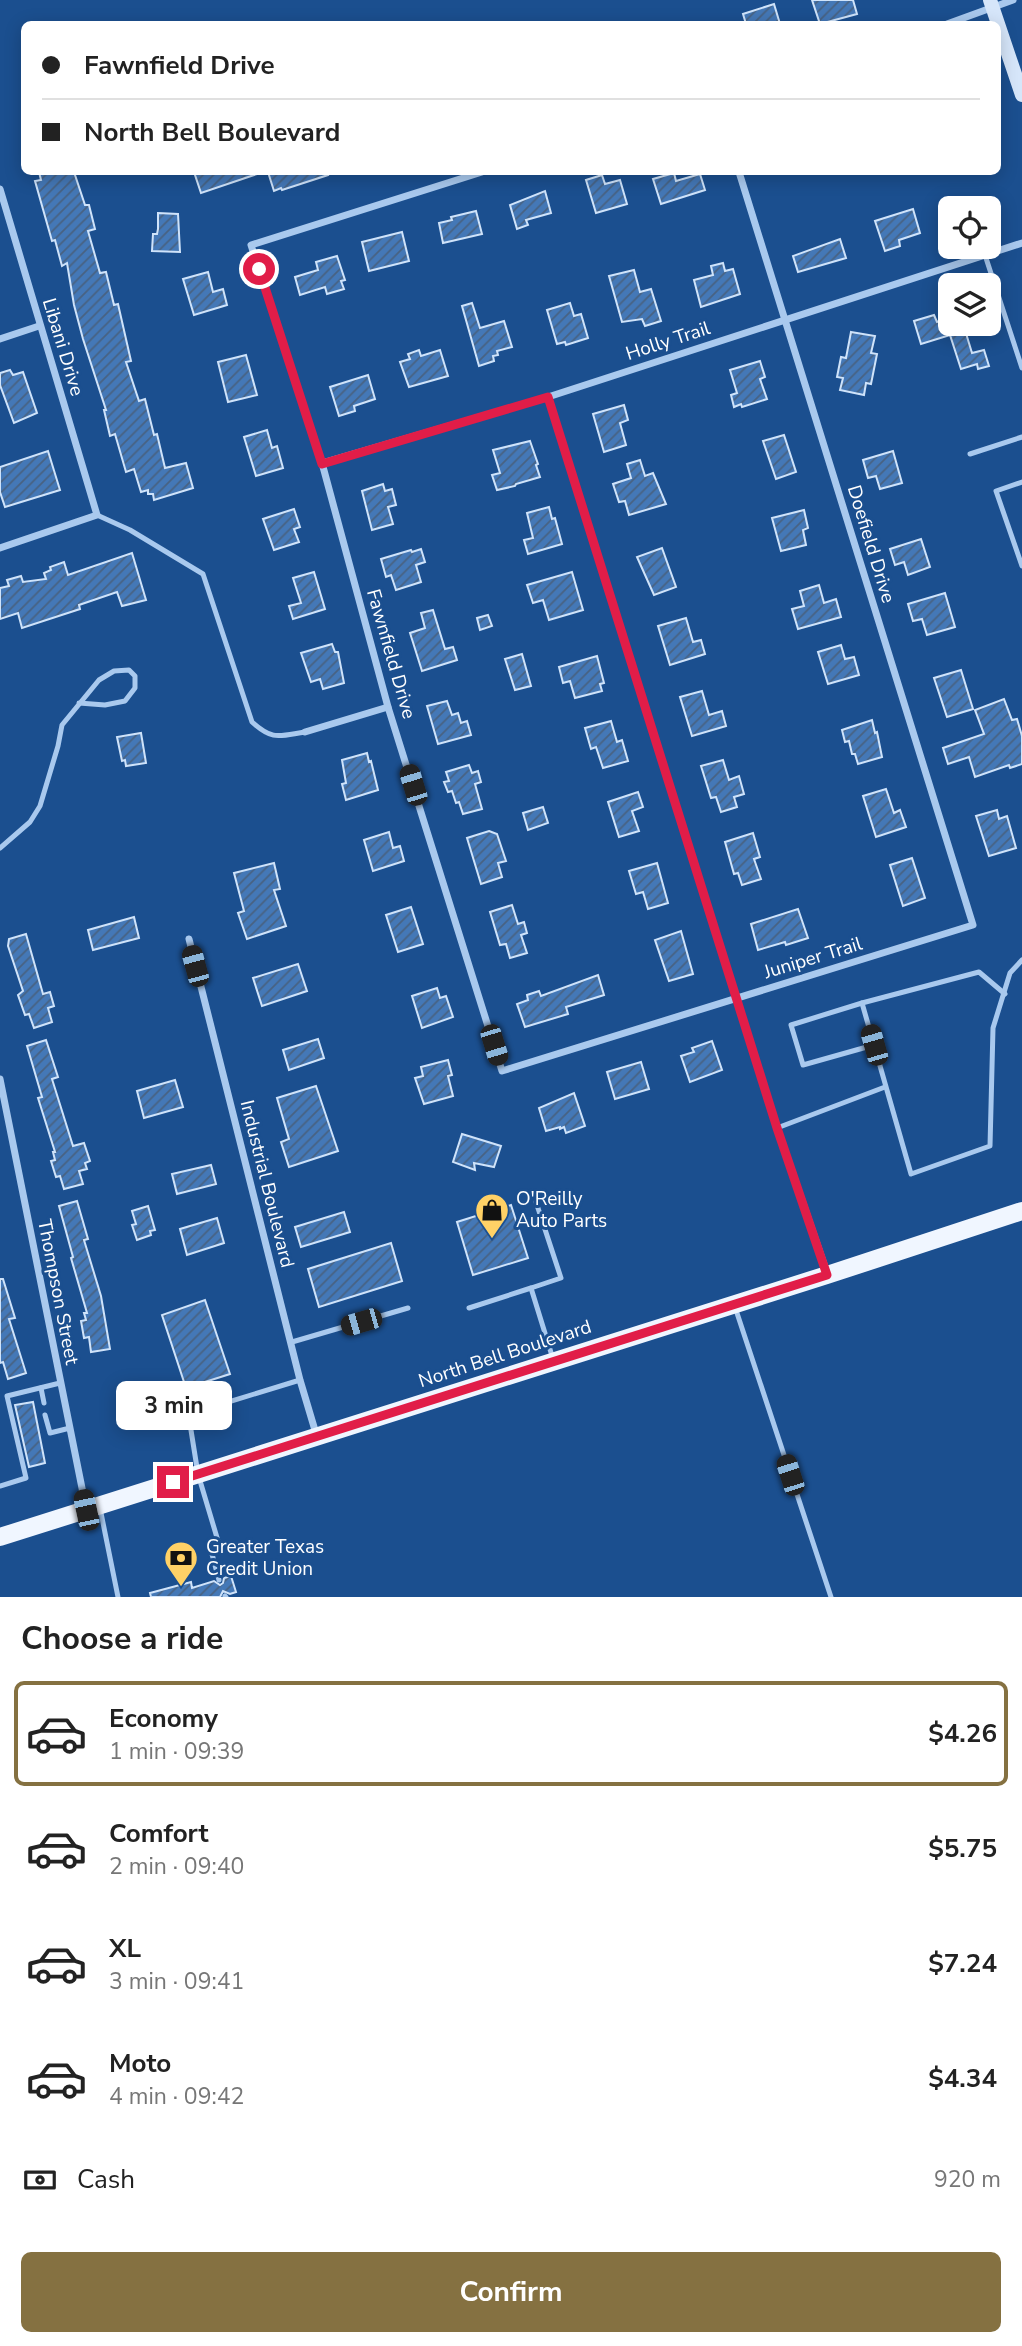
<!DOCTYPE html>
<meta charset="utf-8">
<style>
:root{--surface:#fff;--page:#f6f6f6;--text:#222;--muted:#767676;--line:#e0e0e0;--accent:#857141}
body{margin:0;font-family:"Nunito Sans",sans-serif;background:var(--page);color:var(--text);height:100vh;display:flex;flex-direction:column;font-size:26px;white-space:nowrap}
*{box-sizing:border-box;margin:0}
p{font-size:23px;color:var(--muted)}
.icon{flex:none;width:38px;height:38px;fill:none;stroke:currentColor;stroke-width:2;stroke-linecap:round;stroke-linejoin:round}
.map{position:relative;height:1597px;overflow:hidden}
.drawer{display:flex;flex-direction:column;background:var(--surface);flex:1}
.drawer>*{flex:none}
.hud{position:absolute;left:21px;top:21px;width:980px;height:154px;border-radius:10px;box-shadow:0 4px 18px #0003;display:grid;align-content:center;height:154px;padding:0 21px;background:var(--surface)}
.controls{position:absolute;left:938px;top:196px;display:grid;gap:14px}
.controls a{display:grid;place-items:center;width:63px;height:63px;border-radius:10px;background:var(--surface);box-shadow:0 4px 18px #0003;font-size:35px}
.end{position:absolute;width:32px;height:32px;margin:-16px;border:9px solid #e11d48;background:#fff;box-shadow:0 0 0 4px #fff}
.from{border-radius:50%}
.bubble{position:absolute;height:49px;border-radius:10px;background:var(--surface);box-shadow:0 4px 18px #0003;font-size:23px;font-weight:700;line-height:49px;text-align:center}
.car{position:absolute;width:21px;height:42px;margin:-21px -10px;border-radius:9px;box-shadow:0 0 5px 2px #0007;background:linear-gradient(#222 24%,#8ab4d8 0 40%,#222 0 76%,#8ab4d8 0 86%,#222 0)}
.hud b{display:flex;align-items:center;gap:24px;height:66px;font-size:26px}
.hud b+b{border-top:2px solid var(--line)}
.hud i{width:18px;height:18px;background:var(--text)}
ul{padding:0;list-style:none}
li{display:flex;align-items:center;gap:21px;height:105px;margin:0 14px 10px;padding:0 7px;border:4px solid transparent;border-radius:10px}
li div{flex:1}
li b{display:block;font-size:26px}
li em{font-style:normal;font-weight:700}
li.active{border-color:var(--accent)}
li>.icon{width:63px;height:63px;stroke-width:1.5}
h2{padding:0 21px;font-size:32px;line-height:84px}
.pay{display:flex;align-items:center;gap:18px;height:77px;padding:0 21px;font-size:26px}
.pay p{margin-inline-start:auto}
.cta{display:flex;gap:14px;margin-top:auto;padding:14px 21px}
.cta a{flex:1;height:80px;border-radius:10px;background:var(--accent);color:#fff;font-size:28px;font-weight:700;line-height:80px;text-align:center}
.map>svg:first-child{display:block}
.building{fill:url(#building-hatch);stroke:#cfe3fa;stroke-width:2}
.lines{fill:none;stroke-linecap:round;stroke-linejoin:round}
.service{stroke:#a9c9ee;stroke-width:5}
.minor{stroke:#a9c9ee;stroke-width:7}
.secondary{stroke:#d6e6fa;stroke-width:14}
.primary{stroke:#f0f6ff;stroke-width:18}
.route{stroke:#e11d48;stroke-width:9}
.labels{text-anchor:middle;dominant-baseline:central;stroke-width:6;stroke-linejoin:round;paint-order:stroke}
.street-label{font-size:19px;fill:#fff;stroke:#1b4f8f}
.poi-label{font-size:19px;fill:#fff;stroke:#1b4f8f;text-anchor:start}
</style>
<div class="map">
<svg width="1022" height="1597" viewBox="0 0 1022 1597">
<defs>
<pattern id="building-hatch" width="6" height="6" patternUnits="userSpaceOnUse" patternTransform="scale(1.75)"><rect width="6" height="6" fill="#4478b7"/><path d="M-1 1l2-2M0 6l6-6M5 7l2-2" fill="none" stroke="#486282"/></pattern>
</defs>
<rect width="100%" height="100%" fill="#1b4f8f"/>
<g class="building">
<path d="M812 0H853L857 14 820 24Z"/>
<path d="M774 4 780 24H746L743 14Z"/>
<path d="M39 172H74L85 205H89L95 229 88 231 100 273 106 272 114 305 118 304 131 361 126 362 139 401 145 399 154 435 157 434 165 468 186 463 193 488 154 500 153 494H148V490L141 492 134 469 126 472 115 434 110 436 104 410H106L83 339 74 305 67 263 62 266 55 240 52 241 35 181 41 180Z"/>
<path d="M194 172H257V174L201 193Z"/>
<path d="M268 172H327L328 175 282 190 281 188 274 191Z"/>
<path d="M674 173 676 181 700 174 705 190 661 204 653 179Z"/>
<path d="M602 175 605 184 620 180 627 204 596 213 586 180Z"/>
<path d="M545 191 551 213 526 220 528 225 517 229 510 205Z"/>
<path d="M913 209 920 233 899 240 900 246 885 251 875 221Z"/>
<path d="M476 211 482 234 443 243 439 223 452 220 451 217Z"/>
<path d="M158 213 178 214 180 252 152 251 153 234H157L158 229Z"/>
<path d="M402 232 409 261 369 271 362 242Z"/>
<path d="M840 239 846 258 798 272 793 256Z"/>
<path d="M337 256 345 280 341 281 344 289 327 294 325 287 300 295 295 277 318 270 316 262Z"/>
<path d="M723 263 725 271 733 269 740 294 701 307 694 280 713 275 711 266Z"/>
<path d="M634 270 640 292 651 289 661 321 645 326 642 319 622 322 609 276Z"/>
<path d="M208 272 213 292 223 289 227 305 194 315 183 279Z"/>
<path d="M472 303 480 328 504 321 512 347 497 351 498 355 493 356 494 361 479 366 462 306Z"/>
<path d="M570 303 574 316 581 314 588 338 566 345 565 342 557 344 547 310Z"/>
<path d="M934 315 937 322 950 317V324H977V326L965 330 972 353 984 350 989 366 978 369 977 364 961 369 950 335 921 344 914 321Z"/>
<path d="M851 332 875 336 871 353 877 354 871 384 866 383 864 395 840 390 843 378 837 377 841 357 846 358Z"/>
<path d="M419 350 421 356 440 350 448 376 409 387 400 362 410 359 408 354Z"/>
<path d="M246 355 257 395 228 402 218 362Z"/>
<path d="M760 361 765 377 760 379 767 399 742 407 741 404 734 407 731 395 737 393 730 370Z"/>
<path d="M10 370 13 375 23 372 37 413 14 423 0 385V373Z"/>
<path d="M368 375 375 399 354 406 355 411 339 416 330 387Z"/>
<path d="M624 405 628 420 620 423 626 445 604 452 593 414Z"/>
<path d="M267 430 272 448 277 446 283 468 256 476 244 437Z"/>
<path d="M784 435 796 472 776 479 763 441Z"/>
<path d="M530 441 538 464 536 465 540 477 516 484 515 486 497 490 492 475 500 473 493 450Z"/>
<path d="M48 451 60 490 5 507 0 492V467Z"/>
<path d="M893 451 902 483 880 489 876 476 868 478 863 460Z"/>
<path d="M640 460 645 476 653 473 666 504 629 515 625 501 619 502 613 484 631 478 627 464Z"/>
<path d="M383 484 385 491 392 489 396 505 388 507 393 524 372 530 362 491Z"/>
<path d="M549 507 552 519 555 518 562 544 528 554 524 540 533 538 527 513Z"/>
<path d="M294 509 300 527 294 529 299 542 274 550 263 519Z"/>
<path d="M804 510 808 528 803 530 806 545 781 551 772 518Z"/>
<path d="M921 539 930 567 908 575 904 562 895 565 890 549Z"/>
<path d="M662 548 676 587 654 595 637 557Z"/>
<path d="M421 549 425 562 416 565 421 582 396 590 391 575 386 577 381 559 411 550 412 552Z"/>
<path d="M132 553 146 600 122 606 117 592 79 605 80 609 22 628 18 613 0 619V588L9 586 7 580 21 576 23 582 46 579 44 573 51 570 50 567 64 562 68 575Z"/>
<path d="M314 572 325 609 293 619 289 606 301 603 293 578Z"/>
<path d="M572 572 583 610 549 620 543 600 533 603 527 585Z"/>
<path d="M819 585 824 603 836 599 841 617 798 629 792 609 804 606 800 591Z"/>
<path d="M945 593 955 627 927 635 922 619 913 621 908 604Z"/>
<path d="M433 610 445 649 453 647 457 660 422 671 410 633 425 628 421 613Z"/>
<path d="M488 615 492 626 480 630 477 618Z"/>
<path d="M686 618 693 642 701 640 705 654 670 665 658 626Z"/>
<path d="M332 644 335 652H338L344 683 323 689 320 679 311 682 301 653Z"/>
<path d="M841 645 845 659 854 657 859 675 828 684 818 652Z"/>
<path d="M522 654 531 686 515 690 505 659Z"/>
<path d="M597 656 604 683 600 684 602 691 575 698 570 681 563 683 559 667Z"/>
<path d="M961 670 973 709 947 717 934 678Z"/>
<path d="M702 691 709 715 722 711 726 726 692 736 680 697Z"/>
<path d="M1004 699 1012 720 1017 719 1022 736V764L1010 768 1009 765 975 777 969 757 948 764 943 748 984 734 975 710Z"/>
<path d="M447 701 452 715 458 713 461 723 467 721 471 735 438 744 427 706Z"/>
<path d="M872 720 875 733 877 732 882 757 858 764 855 754H852L849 741 845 742 842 730Z"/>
<path d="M611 721 617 742 622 740 628 761 603 768 596 747 591 749 585 728Z"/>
<path d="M141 733 146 763 126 766 125 760 122 761 117 737Z"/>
<path d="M367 753 369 762 371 761 378 790 346 800 342 784 346 783 342 760Z"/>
<path d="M723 760 729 780 739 776 744 794 734 797 737 807 721 812 716 797 711 798 701 766Z"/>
<path d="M469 765 472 773 478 771 481 782 475 784 482 809 463 814 459 802 456 803 452 791 448 792 444 782 449 781 446 772Z"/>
<path d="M886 789 894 813 900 810 906 827 876 837 863 796Z"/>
<path d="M638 792 643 807 632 811 639 831 619 837 608 802Z"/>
<path d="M543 807 548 823 528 830 523 813Z"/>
<path d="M997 810 999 819 1007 816 1016 848 989 856 976 816Z"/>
<path d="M489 831 497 834 506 861 498 863 502 877 481 884 467 838Z"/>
<path d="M389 832 393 848 400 846 404 861 373 871 364 840Z"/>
<path d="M753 833 760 857 754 859 761 879 742 885 738 873 734 874 725 842Z"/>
<path d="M912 858 925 898 903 906 890 865Z"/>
<path d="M274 863 280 889 274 890 286 926 247 939 238 913 244 911 234 873Z"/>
<path d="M657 863 668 903 648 909 643 892 636 894 629 871Z"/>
<path d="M512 905 518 924 524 922 527 933 521 935 527 953 510 958 506 944 500 945 490 912Z"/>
<path d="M411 907 423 944 398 952 386 915Z"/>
<path d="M798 909 808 938 786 945 785 942 758 950 751 924Z"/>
<path d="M134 917 139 938 93 950 88 930Z"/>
<path d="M681 931 693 974 669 981 655 940Z"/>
<path d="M26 934 43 994 50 992 54 1006 48 1008 52 1022 34 1028 29 1014 25 1015 18 995 23 991 8 946 9 939Z"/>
<path d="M298 964 307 991 262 1006 253 978Z"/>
<path d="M598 975 604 995 566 1007 568 1014 525 1027 517 1004 528 1000 527 995 539 991 541 996Z"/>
<path d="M437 988 440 998 446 996 453 1017 422 1028 412 996Z"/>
<path d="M318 1039 324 1058 289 1070 283 1050Z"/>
<path d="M46 1040 58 1077 52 1079 73 1146 84 1143 90 1161 85 1163 87 1169 79 1171 83 1184 64 1189 60 1176 56 1177 51 1161 55 1160 53 1152H55L38 1098 42 1097 27 1046Z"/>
<path d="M712 1041 722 1070 690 1082 681 1056 694 1052 692 1048Z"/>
<path d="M448 1060 452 1075 448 1076 453 1096 424 1104 415 1078 423 1076 421 1067Z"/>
<path d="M641 1062 649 1089 615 1099 607 1072Z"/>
<path d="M175 1080 183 1107 144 1118 137 1091Z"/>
<path d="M316 1086 338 1151 289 1167 281 1142 289 1139 277 1098Z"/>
<path d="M574 1093 585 1126 566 1133 564 1127 560 1129V1127L546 1131 539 1108Z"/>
<path d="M462 1134 501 1146 494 1167 474 1163 475 1170 453 1162Z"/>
<path d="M211 1165 216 1184 177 1194 172 1174Z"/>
<path d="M77 1201 88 1239 84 1240 101 1296 110 1349 91 1352 89 1337 84 1338 81 1321 86 1320 84 1313H87L71 1258 73 1257 59 1206Z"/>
<path d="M511 1205 528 1258 473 1275 457 1222Z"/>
<path d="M148 1206 155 1230 150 1231 151 1235 137 1240 132 1225 136 1224 132 1211Z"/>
<path d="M344 1212 350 1232 301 1247 295 1227Z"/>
<path d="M217 1218 224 1243 187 1255 180 1229Z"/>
<path d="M391 1243 402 1281 319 1307 308 1269Z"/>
<path d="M0 1279H3L15 1318 9 1319 26 1373 8 1379 3 1362 0 1363Z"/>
<path d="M205 1300 230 1374 186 1388 162 1315Z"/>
<path d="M33 1402 45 1463 29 1467 15 1405Z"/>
<path d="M231 1576 236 1592 230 1594 223 1591 220 1597H151L150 1593 191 1582 192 1588 214 1581 220 1585 223 1583 224 1578Z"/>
</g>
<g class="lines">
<g class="service">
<path d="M985 255 1022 368"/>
<path d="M970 454 1022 437"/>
<path d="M1022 482 996 491 1022 566"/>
<path d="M97 515 130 530 203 574 252 722C273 741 279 736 305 732"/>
<path d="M0 848 30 822 40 806 58 746 62 725 99 680 114 671 129 670 135 676V688L125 701 105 705 79 703"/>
<path d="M862 1003 911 1174 990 1146 993 1028 1010 973 1022 960"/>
<path d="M874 1045 803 1065 791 1025 862 1003 979 972 1005 994"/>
<path d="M777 1128 885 1087"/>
<path d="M536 1202 561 1278 531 1288 553 1359"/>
<path d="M735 1307 831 1597"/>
<path d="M469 1308 531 1288"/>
<path d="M292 1342 408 1308"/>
<path d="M41 1388 44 1403"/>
<path d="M45 1415 50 1433 70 1428"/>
<path d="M0 1486 26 1478 7 1396 60 1383"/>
<path d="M100 1508 118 1597"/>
<path d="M221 1551 198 1474 190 1424 192 1418 199 1411 300 1380"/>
<path d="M212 1554 219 1580"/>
<path d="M225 1596 226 1597"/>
</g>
<g class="minor">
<path d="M947 24 1013 0"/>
<path d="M482 172 251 245 322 463 388 707 502 1071 973 925 739 172"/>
<path d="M0 189 97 515 0 548"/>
<path d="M0 339 39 326"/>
<path d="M548 397 777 1128 827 1273"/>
<path d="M322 463 548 397 1022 243"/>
<path d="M305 732 388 707"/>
<path d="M189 939 300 1380 317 1437"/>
<path d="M0 1079 86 1508"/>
</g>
<path class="secondary" d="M990 0 1022 95"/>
<path class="primary" d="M0 1537 827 1275 1022 1211"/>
</g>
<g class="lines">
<path class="route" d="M173 1482 827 1275 777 1128 548 397 322 464 259 269"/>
</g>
<defs>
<g id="shop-pin" transform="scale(1.75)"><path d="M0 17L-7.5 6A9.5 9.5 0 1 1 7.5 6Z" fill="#ffd166" stroke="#1b4f8f"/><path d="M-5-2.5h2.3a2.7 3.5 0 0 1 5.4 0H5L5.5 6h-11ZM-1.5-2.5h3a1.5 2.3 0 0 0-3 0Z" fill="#111"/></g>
<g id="bank-pin" transform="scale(1.75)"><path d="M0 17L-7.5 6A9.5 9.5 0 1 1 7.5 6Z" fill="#ffd166" stroke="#1b4f8f"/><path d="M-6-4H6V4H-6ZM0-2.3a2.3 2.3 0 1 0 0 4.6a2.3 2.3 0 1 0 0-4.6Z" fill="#111"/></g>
</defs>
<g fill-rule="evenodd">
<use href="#shop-pin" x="492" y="1210"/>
<use href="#bank-pin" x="181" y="1558"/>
</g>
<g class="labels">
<g class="street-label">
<text transform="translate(668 341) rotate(-18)">Holly Trail</text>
<text transform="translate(63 347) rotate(73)">Libani Drive</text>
<text transform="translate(871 544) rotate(73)">Doefield Drive</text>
<text transform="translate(391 654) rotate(74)">Fawnfield Drive</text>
<text transform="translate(813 958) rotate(-17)">Juniper Trail</text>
<text transform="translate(267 1184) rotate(76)">Industrial Boulevard</text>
<text transform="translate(58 1292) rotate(79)">Thompson Street</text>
<text transform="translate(505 1354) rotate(-18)">North Bell Boulevard</text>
</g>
<g class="poi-label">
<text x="516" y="1199">O'Reilly<tspan x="516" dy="22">Auto Parts</tspan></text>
<text x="206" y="1547">Greater Texas<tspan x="206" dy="22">Credit Union</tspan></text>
</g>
</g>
</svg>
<div class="controls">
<a><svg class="icon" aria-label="locate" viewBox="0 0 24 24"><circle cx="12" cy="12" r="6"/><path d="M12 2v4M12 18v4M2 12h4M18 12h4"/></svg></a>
<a><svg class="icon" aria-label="layers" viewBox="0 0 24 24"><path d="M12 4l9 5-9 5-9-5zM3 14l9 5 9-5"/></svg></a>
</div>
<i class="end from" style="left:259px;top:269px"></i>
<i class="end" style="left:173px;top:1482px"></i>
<div class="bubble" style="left:116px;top:1381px;width:116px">3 min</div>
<i class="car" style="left:413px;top:785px;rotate:343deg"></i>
<i class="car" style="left:195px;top:966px;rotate:345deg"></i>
<i class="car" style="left:494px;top:1045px;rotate:163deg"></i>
<i class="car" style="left:874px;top:1045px;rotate:344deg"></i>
<i class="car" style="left:361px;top:1322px;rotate:254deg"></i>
<i class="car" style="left:790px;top:1475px;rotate:342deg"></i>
<i class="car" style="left:86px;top:1510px;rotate:348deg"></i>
<div class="hud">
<b><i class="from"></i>Fawnfield Drive</b>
<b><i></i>North Bell Boulevard</b>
</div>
</div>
<section class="drawer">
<h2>Choose a ride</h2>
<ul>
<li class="active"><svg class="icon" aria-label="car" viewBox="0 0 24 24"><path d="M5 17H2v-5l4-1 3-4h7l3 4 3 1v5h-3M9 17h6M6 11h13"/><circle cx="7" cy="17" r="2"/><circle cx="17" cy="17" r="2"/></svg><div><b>Economy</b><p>1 min · 09:39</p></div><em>$4.26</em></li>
<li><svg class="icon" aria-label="car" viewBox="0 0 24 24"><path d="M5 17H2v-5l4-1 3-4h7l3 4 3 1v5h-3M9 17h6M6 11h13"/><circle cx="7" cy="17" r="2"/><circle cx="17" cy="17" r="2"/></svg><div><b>Comfort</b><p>2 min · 09:40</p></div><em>$5.75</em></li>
<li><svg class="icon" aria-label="car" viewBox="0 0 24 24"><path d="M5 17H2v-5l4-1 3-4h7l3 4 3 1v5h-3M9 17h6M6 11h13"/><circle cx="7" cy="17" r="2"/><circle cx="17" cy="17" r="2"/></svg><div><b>XL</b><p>3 min · 09:41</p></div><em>$7.24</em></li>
<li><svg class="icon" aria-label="car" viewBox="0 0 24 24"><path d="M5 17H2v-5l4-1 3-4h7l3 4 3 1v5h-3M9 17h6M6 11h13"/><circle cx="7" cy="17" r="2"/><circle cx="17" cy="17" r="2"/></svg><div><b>Moto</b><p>4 min · 09:42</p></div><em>$4.34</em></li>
</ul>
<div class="pay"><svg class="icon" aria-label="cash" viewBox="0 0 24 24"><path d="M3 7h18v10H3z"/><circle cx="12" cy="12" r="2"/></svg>Cash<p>920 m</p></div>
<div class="cta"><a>Confirm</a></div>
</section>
